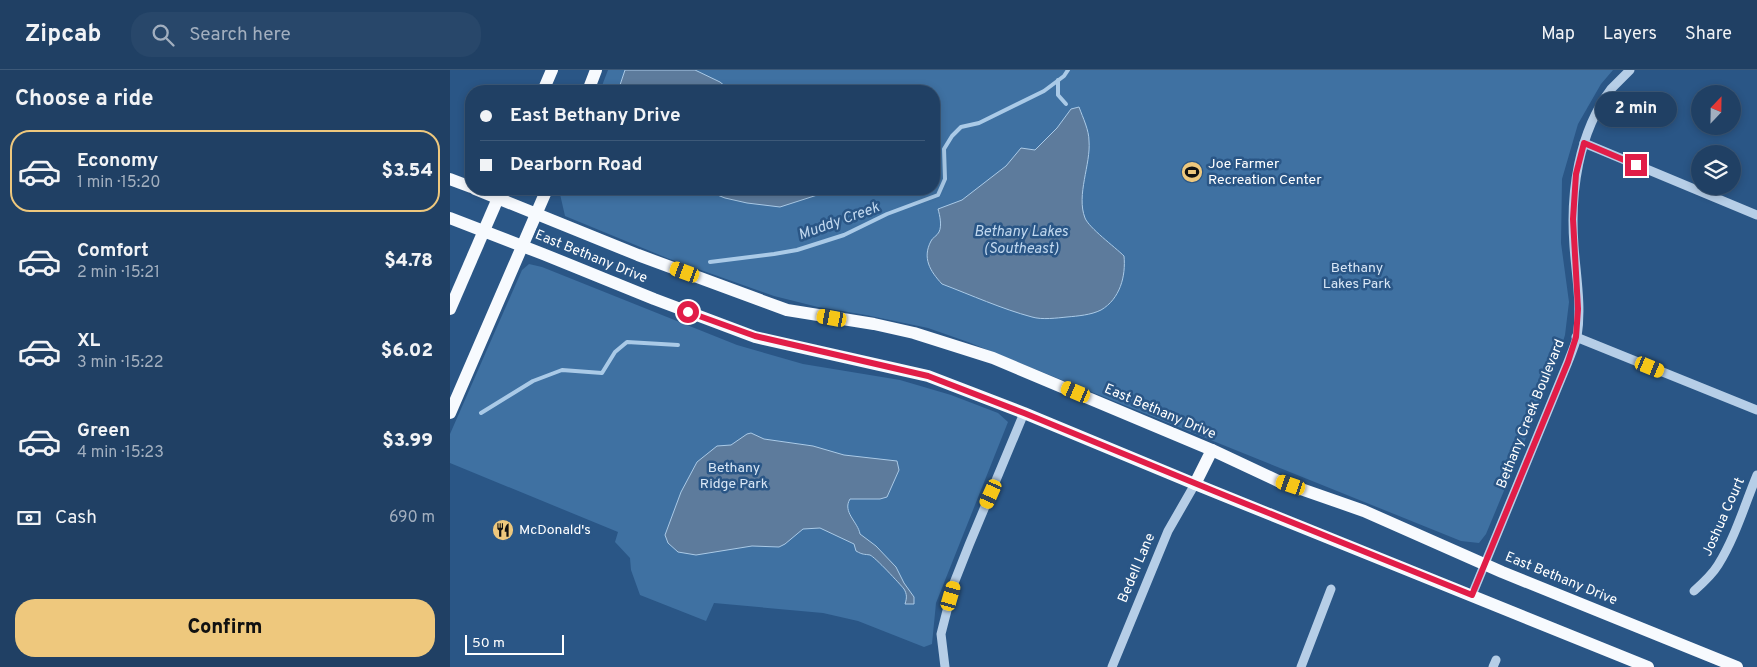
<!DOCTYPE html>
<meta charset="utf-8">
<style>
:root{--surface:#204064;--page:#28476a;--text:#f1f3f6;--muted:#a2afbf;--line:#3d5978;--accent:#eec87d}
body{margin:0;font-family:Overpass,sans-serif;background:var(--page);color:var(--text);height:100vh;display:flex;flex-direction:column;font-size:19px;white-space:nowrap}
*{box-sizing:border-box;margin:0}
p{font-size:16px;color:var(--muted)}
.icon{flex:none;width:28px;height:28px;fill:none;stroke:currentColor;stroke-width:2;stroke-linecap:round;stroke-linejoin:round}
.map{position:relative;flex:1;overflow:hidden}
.side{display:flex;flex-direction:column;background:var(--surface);width:450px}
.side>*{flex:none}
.guide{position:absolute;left:15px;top:15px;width:475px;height:110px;border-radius:20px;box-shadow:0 2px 8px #0003,0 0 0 1px var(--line);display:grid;align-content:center;height:110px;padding:0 15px;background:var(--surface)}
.needle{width:32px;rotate:22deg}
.buttons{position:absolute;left:1241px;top:15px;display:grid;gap:10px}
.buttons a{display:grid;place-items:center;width:50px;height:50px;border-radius:50%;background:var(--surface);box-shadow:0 2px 8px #0003,0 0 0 1px var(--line);font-size:25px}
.scale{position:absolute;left:15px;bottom:12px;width:99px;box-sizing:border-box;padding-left:5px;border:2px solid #fff;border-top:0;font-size:14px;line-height:18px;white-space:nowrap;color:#fff;-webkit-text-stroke:4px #2a5686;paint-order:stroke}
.end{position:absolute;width:22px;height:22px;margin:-11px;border:6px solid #e11d48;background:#fff;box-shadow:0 0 0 2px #fff}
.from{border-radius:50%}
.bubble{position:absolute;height:35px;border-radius:18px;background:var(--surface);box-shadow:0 2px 8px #0003,0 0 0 1px var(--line);font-size:16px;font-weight:800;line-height:35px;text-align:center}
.car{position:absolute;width:15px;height:30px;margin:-15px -8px;border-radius:6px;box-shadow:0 0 4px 1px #0007;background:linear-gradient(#f5c518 24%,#345 0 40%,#f5c518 0 76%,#345 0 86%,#f5c518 0)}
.guide b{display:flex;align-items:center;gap:18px;height:48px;font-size:19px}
.guide b+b{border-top:1px solid var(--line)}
.guide i{width:12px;height:12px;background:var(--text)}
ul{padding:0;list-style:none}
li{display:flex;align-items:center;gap:15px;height:82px;margin:0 10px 8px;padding:0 5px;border:2px solid transparent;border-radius:20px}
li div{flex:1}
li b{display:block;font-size:19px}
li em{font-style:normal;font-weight:800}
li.active{border-color:var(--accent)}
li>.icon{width:45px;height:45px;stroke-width:1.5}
h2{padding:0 15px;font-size:22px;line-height:60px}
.pay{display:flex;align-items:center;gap:12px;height:55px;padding:0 15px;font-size:19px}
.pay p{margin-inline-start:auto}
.cta{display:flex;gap:10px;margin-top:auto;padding:10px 15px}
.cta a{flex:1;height:58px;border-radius:20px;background:var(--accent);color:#111;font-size:20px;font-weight:800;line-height:58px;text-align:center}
header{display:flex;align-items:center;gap:30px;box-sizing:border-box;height:70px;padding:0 25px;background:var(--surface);border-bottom:1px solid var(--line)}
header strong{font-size:24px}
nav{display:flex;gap:28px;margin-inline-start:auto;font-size:18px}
.search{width:350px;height:45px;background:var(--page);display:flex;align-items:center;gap:12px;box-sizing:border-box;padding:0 18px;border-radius:20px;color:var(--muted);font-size:19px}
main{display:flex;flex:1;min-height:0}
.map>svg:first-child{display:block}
.green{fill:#3f71a2}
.water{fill:#5d7b9c;stroke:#aacae7}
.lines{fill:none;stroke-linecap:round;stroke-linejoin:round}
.stream{stroke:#aacae7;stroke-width:4}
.minor{stroke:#b6cee7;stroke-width:9}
.major{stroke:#f7fafe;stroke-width:12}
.route{stroke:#e11d48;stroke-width:6}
.labels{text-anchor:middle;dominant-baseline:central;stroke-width:5;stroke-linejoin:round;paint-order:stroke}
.poi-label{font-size:14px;fill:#fff;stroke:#2a5686;text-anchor:start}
.street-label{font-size:14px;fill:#fff;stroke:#2a5686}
.park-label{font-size:14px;fill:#d9e7f6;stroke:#2a5686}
.water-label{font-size:15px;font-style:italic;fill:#c1d8ef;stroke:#2a5686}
</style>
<header>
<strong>Zipcab</strong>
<div class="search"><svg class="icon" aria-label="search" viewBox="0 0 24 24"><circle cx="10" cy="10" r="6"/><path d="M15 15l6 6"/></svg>Search here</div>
<nav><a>Map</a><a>Layers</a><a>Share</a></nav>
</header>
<main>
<section class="side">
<h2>Choose a ride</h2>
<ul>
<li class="active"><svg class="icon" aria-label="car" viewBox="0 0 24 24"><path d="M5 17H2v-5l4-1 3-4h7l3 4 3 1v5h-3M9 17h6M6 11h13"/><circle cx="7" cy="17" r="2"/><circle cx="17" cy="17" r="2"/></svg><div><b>Economy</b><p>1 min · 15:20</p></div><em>$3.54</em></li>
<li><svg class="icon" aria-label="car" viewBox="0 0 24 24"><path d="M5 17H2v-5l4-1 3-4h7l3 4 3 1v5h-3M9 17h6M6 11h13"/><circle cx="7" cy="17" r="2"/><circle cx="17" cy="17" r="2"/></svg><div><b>Comfort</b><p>2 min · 15:21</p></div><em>$4.78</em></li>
<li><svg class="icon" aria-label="car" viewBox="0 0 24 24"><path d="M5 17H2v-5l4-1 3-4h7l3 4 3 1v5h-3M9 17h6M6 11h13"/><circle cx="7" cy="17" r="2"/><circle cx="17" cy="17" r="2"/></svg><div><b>XL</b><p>3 min · 15:22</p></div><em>$6.02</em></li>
<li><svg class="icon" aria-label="car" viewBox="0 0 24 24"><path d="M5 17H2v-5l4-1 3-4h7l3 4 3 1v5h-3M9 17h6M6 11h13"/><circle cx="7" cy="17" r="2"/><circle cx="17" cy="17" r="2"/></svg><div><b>Green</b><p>4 min · 15:23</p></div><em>$3.99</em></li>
</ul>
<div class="pay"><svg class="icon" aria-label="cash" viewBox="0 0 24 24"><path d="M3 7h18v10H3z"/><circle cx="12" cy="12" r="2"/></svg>Cash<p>690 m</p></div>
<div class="cta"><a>Confirm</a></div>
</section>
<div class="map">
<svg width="1307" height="597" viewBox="0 0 1307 597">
<rect width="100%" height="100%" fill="#2a5686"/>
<g class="green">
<path d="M158 0H1163L1151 14 1128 54 1112 109 1111 173 1119 232 1115 265 1105 298 1036 464 1029 473 1011 471 518 272 478 258 416 245 368 237 324 226 217 188 115 146 110 124 112 119H484V21H150Z"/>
<path d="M79 194 92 197 287 275 353 294 450 310 501 325 548 343 558 352 486 533 482 574 474 577 408 551 373 543 264 533 256 551 190 525 181 500 180 488 165 472 168 462 0 393V364L72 200Z"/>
</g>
<g class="water">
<path d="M175 0H245L270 12 281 21H168Z"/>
<path d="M629 37C633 48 639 60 639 71 641 94 626 125 635 148 639 158 665 177 674 186 676 206 670 229 651 240 641 245 628 246 617 247 607 248 592 250 582 247 552 239 521 225 492 214 480 201 472 188 481 171 482 168 487 166 489 162 492 156 490 146 488 139L512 130 556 96 571 78 585 80 607 58 621 39Z"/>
<path d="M252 119H386L330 137 297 133 275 128Z"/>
<path d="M301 363 314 369 363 376 394 385 447 391 449 400 437 427 430 429H400C392 442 408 452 410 464L426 476 446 497 454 513 464 527V534H455C457 528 457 524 454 519 450 514 425 487 420 485 414 484 413 485 406 481L404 474 370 458 353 459 335 474 329 477 302 476 246 485 228 482 218 473 215 465 231 422 247 392 267 376 281 375 297 364Z"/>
</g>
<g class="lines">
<g class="stream">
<path d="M608 10V25L616 34"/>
<path d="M260 192 324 184 347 180 394 165 437 144 488 125 495 109 494 79 502 66 511 57 529 53 594 21 614 6 618 0"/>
<path d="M31 343 83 311 112 300 152 303 165 282 177 272 228 275"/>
</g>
<g class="minor">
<path d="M1134 73 1307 145"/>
<path d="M1126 267 1307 340"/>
<path d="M1244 521C1253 513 1262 505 1268 495 1285 468 1295 434 1307 405"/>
<path d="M1022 525 1118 292C1121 284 1125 275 1127 267 1132 237 1126 205 1124 176 1120 123 1128 63 1161 19 1167 13 1174 6 1180 0"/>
<path d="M495 597 491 564 504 513 519 475 574 343"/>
<path d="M662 597 718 461 745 414"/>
<path d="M851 597 881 519"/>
<path d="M1043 597 1046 590"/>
</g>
<g class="major">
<path d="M93 21 102 0"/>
<path d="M138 21 146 0"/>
<path d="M0 109 21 117"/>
<path d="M25 119 188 185 337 240 424 254 464 263 543 288 762 380 828 411 914 441 1052 502 1287 597"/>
<path d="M0 148 93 184 204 229 305 267 478 306 574 343 745 414 1198 597"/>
<path d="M0 239 52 119"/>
<path d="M0 343 97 119"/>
<path d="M745 414 762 380"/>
</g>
</g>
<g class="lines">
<path class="route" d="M238 242 305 266 478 306 574 343 764 421 1022 525 1118 292 1126 267 1128 239 1123 149 1126 104 1134 73 1186 95"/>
</g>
<defs>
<g id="stadium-disc" transform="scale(1.125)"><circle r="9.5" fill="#eec87d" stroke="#2a5686"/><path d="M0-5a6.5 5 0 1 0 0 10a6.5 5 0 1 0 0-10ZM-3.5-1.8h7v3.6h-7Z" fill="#111"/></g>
<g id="restaurant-disc" transform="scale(1.125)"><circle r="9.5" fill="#eec87d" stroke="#2a5686"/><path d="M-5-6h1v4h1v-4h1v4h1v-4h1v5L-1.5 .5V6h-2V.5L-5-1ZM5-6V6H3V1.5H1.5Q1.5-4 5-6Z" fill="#111"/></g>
</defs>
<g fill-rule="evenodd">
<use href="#stadium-disc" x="742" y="102"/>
<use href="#restaurant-disc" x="53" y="460"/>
</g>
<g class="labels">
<g class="poi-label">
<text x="758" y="94">Joe Farmer<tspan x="758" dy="16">Recreation Center</tspan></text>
<text x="69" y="460">McDonald's</text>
</g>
<g class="street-label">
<text transform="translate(141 187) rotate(22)">East Bethany Drive</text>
<text transform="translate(710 342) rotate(23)">East Bethany Drive</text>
<text transform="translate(1081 344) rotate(-68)">Bethany Creek Boulevard</text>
<text transform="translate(1274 447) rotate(-66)">Joshua Court</text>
<text transform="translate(687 498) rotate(-67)">Bedell Lane</text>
<text transform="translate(1111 509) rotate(22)">East Bethany Drive</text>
</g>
<g class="park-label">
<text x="907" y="198">Bethany<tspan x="907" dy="16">Lakes Park</tspan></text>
<text x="284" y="398">Bethany<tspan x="284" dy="16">Ridge Park</tspan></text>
</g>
<g class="water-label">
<text transform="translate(389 152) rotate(-20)">Muddy Creek</text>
<text x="571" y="162">Bethany Lakes<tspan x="571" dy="17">(Southeast)</tspan></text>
</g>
</g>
</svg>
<div class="buttons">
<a><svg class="needle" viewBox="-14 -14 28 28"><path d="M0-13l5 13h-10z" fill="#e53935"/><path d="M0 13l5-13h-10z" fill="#a2afbf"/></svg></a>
<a><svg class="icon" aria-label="layers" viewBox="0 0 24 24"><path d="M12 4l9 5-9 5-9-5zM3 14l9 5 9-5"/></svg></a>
</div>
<div class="scale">50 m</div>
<i class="end from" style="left:238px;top:242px"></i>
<i class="end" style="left:1186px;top:95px"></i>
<div class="bubble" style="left:1145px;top:22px;width:82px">2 min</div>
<i class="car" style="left:235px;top:202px;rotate:290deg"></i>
<i class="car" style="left:382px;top:248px;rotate:280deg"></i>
<i class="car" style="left:1200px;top:297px;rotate:112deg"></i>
<i class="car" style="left:626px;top:322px;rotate:293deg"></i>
<i class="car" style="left:841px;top:415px;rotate:289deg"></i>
<i class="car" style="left:541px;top:424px;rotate:204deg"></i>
<i class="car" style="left:501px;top:526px;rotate:16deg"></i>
<div class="guide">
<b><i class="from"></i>East Bethany Drive</b>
<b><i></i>Dearborn Road</b>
</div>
</div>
</main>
